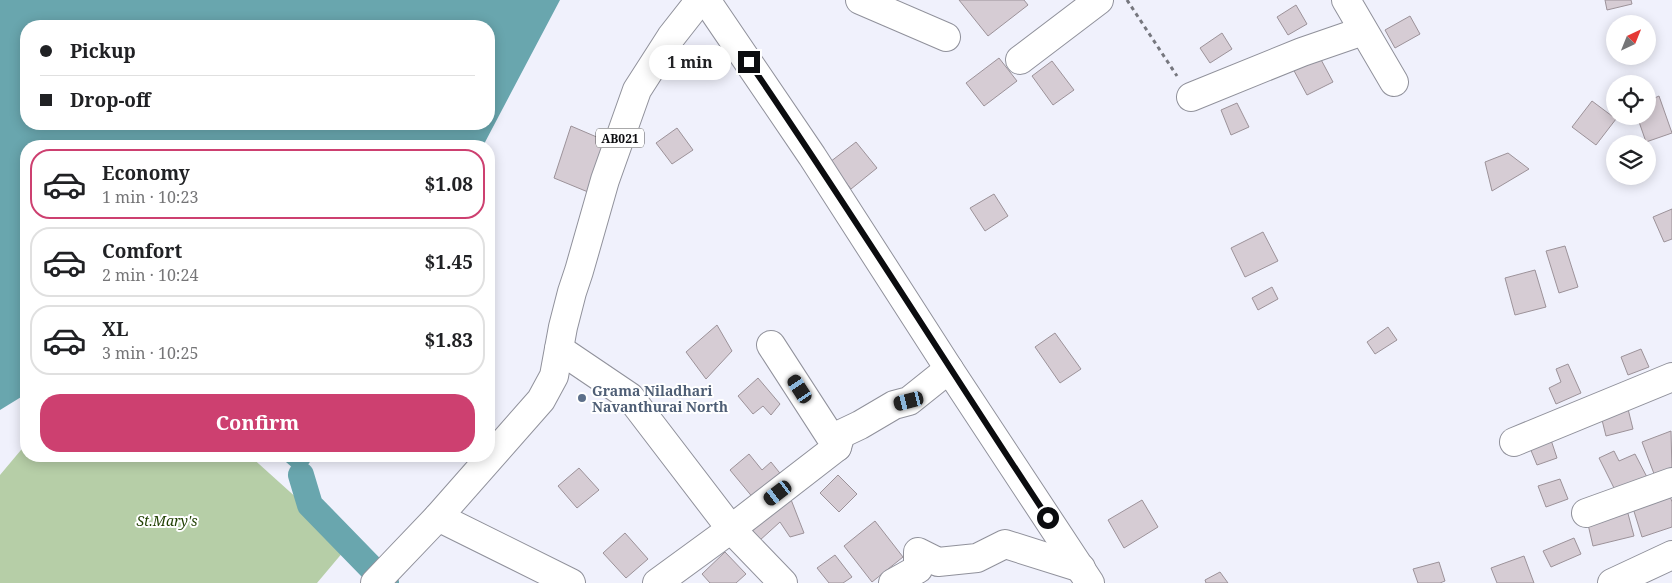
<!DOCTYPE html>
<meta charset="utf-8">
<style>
:root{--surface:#fff;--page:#f6f6f6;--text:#202124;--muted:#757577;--line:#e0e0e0;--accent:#cd4070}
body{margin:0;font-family:"Noto Serif",serif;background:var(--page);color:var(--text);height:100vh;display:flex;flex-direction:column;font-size:19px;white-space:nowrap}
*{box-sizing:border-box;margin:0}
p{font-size:16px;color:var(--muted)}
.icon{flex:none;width:28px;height:28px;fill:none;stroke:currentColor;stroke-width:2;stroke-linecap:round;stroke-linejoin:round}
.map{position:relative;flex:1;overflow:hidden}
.details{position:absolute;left:20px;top:140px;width:475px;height:322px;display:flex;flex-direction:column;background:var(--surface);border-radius:20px;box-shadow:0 2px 12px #0003}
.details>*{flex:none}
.hud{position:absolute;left:20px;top:20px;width:475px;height:110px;border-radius:20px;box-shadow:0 2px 12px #0003;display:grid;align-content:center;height:110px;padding:0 20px;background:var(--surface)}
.needle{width:32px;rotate:43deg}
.controls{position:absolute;left:1606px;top:15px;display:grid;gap:10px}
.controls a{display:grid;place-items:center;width:50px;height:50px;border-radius:50%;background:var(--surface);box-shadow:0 2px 12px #0003;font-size:25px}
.end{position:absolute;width:22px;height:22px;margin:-11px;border:6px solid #0b0c0f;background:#fff;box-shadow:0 0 0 2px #fff}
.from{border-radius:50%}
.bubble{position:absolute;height:35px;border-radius:18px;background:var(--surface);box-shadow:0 2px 12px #0003;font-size:16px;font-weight:700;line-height:35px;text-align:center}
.car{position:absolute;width:15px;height:30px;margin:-15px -8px;border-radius:6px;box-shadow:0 0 4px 1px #0007;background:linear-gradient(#222 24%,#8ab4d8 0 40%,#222 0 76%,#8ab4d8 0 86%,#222 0)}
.hud b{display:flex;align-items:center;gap:18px;height:48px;font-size:19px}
.hud b+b{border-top:1px solid var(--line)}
.hud i{width:12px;height:12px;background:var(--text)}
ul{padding:9px 0 0;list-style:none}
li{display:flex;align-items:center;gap:15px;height:70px;margin:0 10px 8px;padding:0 10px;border:2px solid var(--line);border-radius:20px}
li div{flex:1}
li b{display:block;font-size:19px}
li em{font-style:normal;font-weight:700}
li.selected{border-color:var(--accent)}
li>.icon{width:45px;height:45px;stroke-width:1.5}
.action{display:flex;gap:10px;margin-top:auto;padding:10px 20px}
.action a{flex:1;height:58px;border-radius:20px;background:var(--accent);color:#fff;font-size:20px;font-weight:700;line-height:58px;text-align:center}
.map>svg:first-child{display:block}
.green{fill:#b6cea7}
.water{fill:#69a6ae;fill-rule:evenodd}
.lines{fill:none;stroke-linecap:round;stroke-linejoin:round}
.canal{stroke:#69a6ae;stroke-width:26}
.building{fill:#d6ccd4;stroke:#9c9299}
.minor-casing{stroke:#90919b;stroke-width:30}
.primary-casing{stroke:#90919b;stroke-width:30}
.path{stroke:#76777e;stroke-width:3;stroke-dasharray:4 4;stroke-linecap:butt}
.minor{stroke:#fff;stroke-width:28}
.primary{stroke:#fff;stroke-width:28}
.route{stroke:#0b0c0f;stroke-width:6}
.service-dot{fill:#5c6f8a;stroke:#fff;stroke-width:2}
.labels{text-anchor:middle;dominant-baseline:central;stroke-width:4;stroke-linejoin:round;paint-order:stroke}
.shield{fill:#fff;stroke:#545557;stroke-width:1}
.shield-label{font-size:12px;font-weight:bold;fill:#0b0c0f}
.service-label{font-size:14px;font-weight:bold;fill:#4e5e75;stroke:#fff;text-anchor:start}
.park-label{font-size:14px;font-style:italic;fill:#1f3f00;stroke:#fff}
</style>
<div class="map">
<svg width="1672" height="583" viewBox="0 0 1672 583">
<rect width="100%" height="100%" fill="#f0f1fc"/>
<path class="green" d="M26 444V456H250L349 545 317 583H0V475Z"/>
<g class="water">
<path d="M0 0H560L483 146H26V394L0 410ZM26 26H489V124H26Z"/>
<path d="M279 456H314L301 475Z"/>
</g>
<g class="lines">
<path class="canal" d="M301 475 310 505 386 583"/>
</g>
<g class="building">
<path d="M959 0H1024L1028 5 988 36Z"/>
<path d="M1605 0H1631L1632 4 1607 10Z"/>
<path d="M1296 5 1307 24 1288 35 1277 17Z"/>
<path d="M1410 16 1420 34 1395 48 1385 30Z"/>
<path d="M1222 33 1232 49 1210 63 1200 48Z"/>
<path d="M1318 54 1333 82 1307 95 1292 67Z"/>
<path d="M999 58 1017 81 984 106 966 83Z"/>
<path d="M1052 61 1074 90 1053 105 1032 76Z"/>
<path d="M1659 96 1672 133 1646 142 1637 116H1648V101Z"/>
<path d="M1592 101 1616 119 1596 145 1572 127Z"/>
<path d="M1237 103 1249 127 1231 135 1221 110Z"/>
<path d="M571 126 606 141 588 192 554 178Z"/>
<path d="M677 128 693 150 672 164 656 143Z"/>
<path d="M856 142 877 168 851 189 830 162Z"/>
<path d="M1508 153 1529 169 1492 191 1485 162Z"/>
<path d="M994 194 1008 216 985 231 970 208Z"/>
<path d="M1672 209V239L1664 242 1653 217Z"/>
<path d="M1263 232 1278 261 1245 277 1231 248Z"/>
<path d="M1565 246 1578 287 1559 293 1546 251Z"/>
<path d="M1535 270 1546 307 1515 315 1505 278Z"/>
<path d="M1272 287 1278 299 1258 310 1252 298Z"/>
<path d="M717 325 732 351 706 379 686 352Z"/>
<path d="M1388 327 1397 340 1375 354 1367 342Z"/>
<path d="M1055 333 1081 369 1060 383 1035 347Z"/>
<path d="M1641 349 1649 367 1628 375 1621 357Z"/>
<path d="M1568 364 1581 393 1556 404 1549 388 1561 382 1556 369Z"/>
<path d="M758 378 780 404 771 415 763 406 753 414 738 396Z"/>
<path d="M1628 409 1633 429 1606 436 1601 416Z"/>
<path d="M1671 431 1672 473 1656 479 1642 442Z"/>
<path d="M1551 440 1557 458 1537 465 1530 448Z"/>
<path d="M1614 451 1619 461 1635 454 1649 481 1618 496 1599 458Z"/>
<path d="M749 454 762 470 771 462 787 482 759 505 730 470Z"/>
<path d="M579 468 599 490 577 508 558 486Z"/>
<path d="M838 475 857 494 839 512 820 493Z"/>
<path d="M1560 479 1568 499 1546 507 1538 486Z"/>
<path d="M1669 493 1672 502V527L1642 537 1632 505Z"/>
<path d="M790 497 804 533 790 537 780 522 759 541 752 531Z"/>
<path d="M1142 500 1158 527 1124 548 1108 520Z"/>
<path d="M1627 510 1634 536 1593 546 1587 520Z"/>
<path d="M875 521 903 557 872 582 844 546Z"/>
<path d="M625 533 648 559 626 578 603 553Z"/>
<path d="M1574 538 1581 554 1551 567 1543 551Z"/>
<path d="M725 552 746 574 736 583H710L702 574Z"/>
<path d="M835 555 852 577 843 583H829L817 568Z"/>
<path d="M1524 556 1534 583H1497L1491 568Z"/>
<path d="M1439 562 1445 581 1440 583H1418L1413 569Z"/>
<path d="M1220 572 1228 583H1206L1205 580Z"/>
</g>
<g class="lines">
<g class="minor-casing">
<g id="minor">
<path d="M706 0 812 156 949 369 1090 583"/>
<path d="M860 0 946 37"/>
<path d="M1346 0 1394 82"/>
<path d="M1020 60 1099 0"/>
<path d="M1191 97 1302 52 1363 31"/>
<path d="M559 349 630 397 731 529 783 583"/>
<path d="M1514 442 1672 377"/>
<path d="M837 447 841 434 860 425 894 405 909 401 949 369"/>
<path d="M1586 513 1672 482"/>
<path d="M438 517 571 583"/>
<path d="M657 583 731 529 837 447 771 345"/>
<path d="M893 583 918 569V552L938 562 977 558 1005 544 1081 568"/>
<path d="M1612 583 1672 555"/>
</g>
</g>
<g class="primary-casing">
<path id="primary" d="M375 583 438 517 541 400 554 376 563 327 572 292 579 271 605 180 637 90 671 37 700 0"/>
</g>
<path class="path" d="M1127 0 1177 76"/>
<use href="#minor" class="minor"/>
<use href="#primary" class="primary"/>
</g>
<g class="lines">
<path class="route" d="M749 62C852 212 948 367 1048 518"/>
</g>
<circle class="service-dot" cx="582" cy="398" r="5"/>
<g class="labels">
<rect class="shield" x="596" y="128.5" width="48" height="19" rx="4"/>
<g class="shield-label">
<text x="620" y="138">AB021</text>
</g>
<g class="service-label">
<text x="592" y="390">Grama Niladhari<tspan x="592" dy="16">Navanthurai North</tspan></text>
</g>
<g class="park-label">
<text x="167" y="520">St.Mary's</text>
</g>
</g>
</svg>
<div class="controls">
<a><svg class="needle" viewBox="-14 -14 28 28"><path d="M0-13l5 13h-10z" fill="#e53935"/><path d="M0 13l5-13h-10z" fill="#757577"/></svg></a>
<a><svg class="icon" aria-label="locate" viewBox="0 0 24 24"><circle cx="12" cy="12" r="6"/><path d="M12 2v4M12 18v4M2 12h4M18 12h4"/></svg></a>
<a><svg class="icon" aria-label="layers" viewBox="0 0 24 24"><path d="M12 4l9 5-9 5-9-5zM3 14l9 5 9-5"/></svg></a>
</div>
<i class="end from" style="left:1048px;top:518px"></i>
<i class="end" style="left:749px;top:62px"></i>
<div class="bubble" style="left:649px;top:45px;width:82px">1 min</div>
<i class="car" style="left:800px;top:389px;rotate:327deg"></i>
<i class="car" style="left:909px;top:401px;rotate:256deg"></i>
<i class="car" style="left:778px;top:493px;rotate:233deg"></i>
<div class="hud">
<b><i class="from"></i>Pickup</b>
<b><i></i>Drop-off</b>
</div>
<section class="details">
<ul>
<li class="selected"><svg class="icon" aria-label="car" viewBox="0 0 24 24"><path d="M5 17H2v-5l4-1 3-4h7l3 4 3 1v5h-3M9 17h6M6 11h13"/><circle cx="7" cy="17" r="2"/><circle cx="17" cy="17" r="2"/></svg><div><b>Economy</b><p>1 min · 10:23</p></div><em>$1.08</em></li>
<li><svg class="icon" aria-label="car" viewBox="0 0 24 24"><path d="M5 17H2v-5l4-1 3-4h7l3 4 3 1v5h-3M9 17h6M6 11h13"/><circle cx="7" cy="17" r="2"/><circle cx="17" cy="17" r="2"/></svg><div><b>Comfort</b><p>2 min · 10:24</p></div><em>$1.45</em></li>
<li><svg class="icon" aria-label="car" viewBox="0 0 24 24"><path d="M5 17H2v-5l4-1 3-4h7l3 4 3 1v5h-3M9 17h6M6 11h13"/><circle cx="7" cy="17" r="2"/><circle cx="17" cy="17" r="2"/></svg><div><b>XL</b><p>3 min · 10:25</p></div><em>$1.83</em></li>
</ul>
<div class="action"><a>Confirm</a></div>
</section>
</div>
